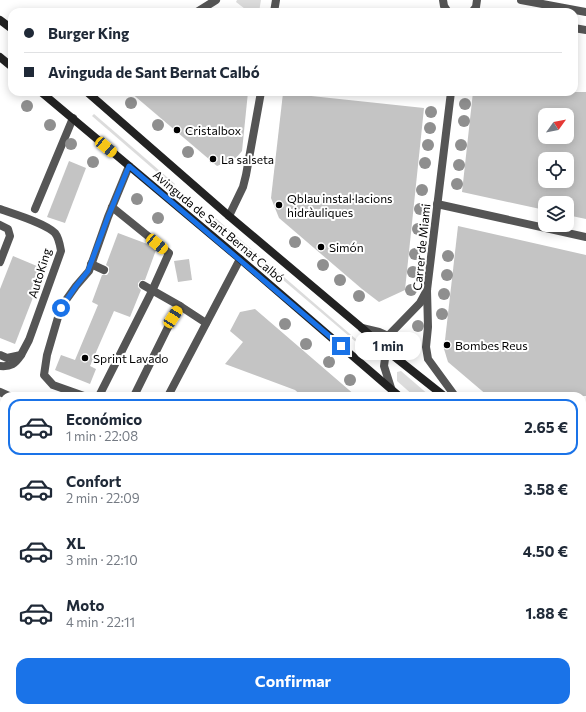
<!DOCTYPE html>
<html lang="es">
<meta charset="utf-8">
<style>
:root{--surface:#fff;--page:#f2f2f3;--text:#1f2937;--muted:#747a83;--line:#e0e1e3;--accent:#1a73e8}
body{margin:0;font-family:Commissioner,sans-serif;background:var(--page);color:var(--text);height:100vh;display:flex;flex-direction:column;font-size:15px;white-space:nowrap}
*{box-sizing:border-box;margin:0}
p{font-size:13px;color:var(--muted)}
.icon{flex:none;width:22px;height:22px;fill:none;stroke:currentColor;stroke-width:2;stroke-linecap:round;stroke-linejoin:round}
.map{position:relative;flex:1;overflow:hidden}
.drawer{position:absolute;left:0px;top:392px;width:586px;height:320px;display:flex;flex-direction:column;background:var(--surface);border-radius:12px 12px 0 0;box-shadow:0 2px 10px #0003}
.drawer>*{flex:none}
.guide{position:absolute;left:8px;top:8px;width:570px;height:88px;border-radius:12px;box-shadow:0 2px 10px #0003;display:grid;align-content:center;height:88px;padding:0 16px;background:var(--surface)}
.needle{width:26px;rotate:57deg}
.fabs{position:absolute;left:538px;top:108px;display:grid;gap:8px}
.fabs a{display:grid;place-items:center;width:36px;height:36px;border-radius:8px;background:var(--surface);box-shadow:0 2px 10px #0003;font-size:20px}
.end{position:absolute;width:18px;height:18px;margin:-9px;border:5px solid #1a73e8;background:#fff;box-shadow:0 0 0 2px #fff}
.from{border-radius:50%}
.bubble{position:absolute;height:28px;border-radius:12px;background:var(--surface);box-shadow:0 2px 10px #0003;font-size:13px;font-weight:700;line-height:28px;text-align:center}
.car{position:absolute;width:12px;height:24px;margin:-12px -6px;border-radius:5px;box-shadow:0 0 3px 1px #0007;background:linear-gradient(#f5c518 24%,#345 0 40%,#f5c518 0 76%,#345 0 86%,#f5c518 0)}
.guide b{display:flex;align-items:center;gap:14px;height:38px;font-size:15px}
.guide b+b{border-top:1px solid var(--line)}
.guide i{width:10px;height:10px;background:var(--text)}
ul{padding:7px 0 0;list-style:none}
li{display:flex;align-items:center;gap:12px;height:56px;margin:0 8px 6px;padding:0 8px;border:2px solid transparent;border-radius:12px}
li div{flex:1}
li b{display:block;font-size:15px}
li em{font-style:normal;font-weight:700}
li.on{border-color:var(--accent)}
li>.icon{width:36px;height:36px;stroke-width:1.5}
.action{display:flex;gap:8px;margin-top:auto;padding:8px 16px}
.action a{flex:1;height:46px;border-radius:12px;background:var(--accent);color:#fff;font-size:16px;font-weight:700;line-height:46px;text-align:center}
.map>svg:first-child{display:block}
.green{fill:#dcdcdc}
.building{fill:#c4c4c4;fill-rule:evenodd}
.lines{fill:none;stroke-linecap:round;stroke-linejoin:round}
.lane{stroke:#555;stroke-width:8}
.street{stroke:#555;stroke-width:8}
.secondary{stroke:#222;stroke-width:8}
.tree{fill:#8f8f8f}
.route{stroke:#1a73e8;stroke-width:5}
.poi-dot{fill:#000;stroke:#fff;stroke-width:1.5}
.labels{text-anchor:middle;dominant-baseline:central;stroke-width:4;stroke-linejoin:round;paint-order:stroke}
.poi-label{font-size:12px;fill:#000;stroke:#fff;text-anchor:start}
.street-label{font-size:12px;fill:#000;stroke:#fff}
</style>
<div class="map">
<svg width="586" height="712" viewBox="0 0 586 712">
<rect width="100%" height="100%" fill="#fff"/>
<g class="green">
<path d="M237 0H261L259 12H249L236 2Z"/>
<path d="M94 114 175 184 173 186 92 116Z"/>
<path d="M212 215 357 340 356 342 210 218Z"/>
<path d="M401 371 430 396H414L397 381V372Z"/>
</g>
<g class="building">
<path d="M130 92H248L242 151 236 158 217 166Z"/>
<path d="M473 92H586V219L567 215V203H545V210L462 192ZM545 115H567V137H545ZM545 159H567V181H545Z"/>
<path d="M283 93 424 108 405 290 379 302 362 289 279 218 271 198Z"/>
<path d="M69 161 86 168 65 223 47 217Z"/>
<path d="M458 226 586 255V396H488L448 362 444 349Z"/>
<path d="M118 233 150 245 156 250 145 280H141L138 283V287L141 290 130 317 114 311 90 366 96 369 90 384 55 370 61 355 75 360 98 305 92 302 102 275H107L109 272V267L106 265Z"/>
<path d="M13 256 44 269 15 344 0 338V289Z"/>
<path d="M189 259 192 280 178 282 174 261Z"/>
<path d="M255 309 356 396H302L295 390 225 364 243 342 230 331 240 312Z"/>
</g>
<g class="lines">
<g class="lane">
<path d="M0 209C14 214 45 223 55 233 59 238 60 245 61 251L29 340 21 355 7 358 0 355"/>
<path d="M35 209 73 118"/>
<path d="M0 225 8 229 10 236 0 262"/>
<path d="M91 264 104 270"/>
<path d="M143 285 180 306"/>
<path d="M0 366C11 367 15 364 21 355"/>
<path d="M84 396 53 385 44 375 47 355 61 307 76 286 89 271 108 217 129 166"/>
<path d="M99 396 152 291 169 253 112 207"/>
<path d="M134 396 173 317 180 306 206 323"/>
</g>
<g class="street">
<path d="M443 0 444 6 448 12"/>
<path d="M521 0 586 12"/>
<path d="M197 12 216 0"/>
<path d="M274 12 276 0"/>
<path d="M472 12 476 7 477 0"/>
<path d="M574 28 586 30"/>
<path d="M451 92 427 290 428 327 426 347 428 359 455 396"/>
<path d="M437 204 586 237"/>
<path d="M229 216 243 187 246 175 261 92"/>
<path d="M362 328 379 332 388 336"/>
<path d="M392 391 384 366 388 336 420 303 427 290"/>
<path d="M0 392 9 396"/>
<path d="M168 396 240 259"/>
<path d="M582 531 586 534"/>
<path d="M582 697 586 678"/>
<path d="M345 712 347 708"/>
<path d="M579 712 580 708"/>
</g>
<g class="secondary">
<path d="M0 20 12 29"/>
<path d="M0 57 12 67"/>
<path d="M41 92 240 259 399 396"/>
<path d="M87 92 229 216 362 328 386 350 444 396"/>
<path d="M582 514 586 517"/>
<path d="M582 553 586 557"/>
</g>
</g>
<g class="tree">
<circle cx="131" cy="103" r="6"/>
<circle cx="465" cy="104" r="6"/>
<circle cx="27" cy="106" r="6"/>
<circle cx="431" cy="112" r="6"/>
<circle cx="464" cy="121" r="6"/>
<circle cx="50" cy="125" r="6"/>
<circle cx="158" cy="125" r="6"/>
<circle cx="430" cy="128" r="6"/>
<circle cx="71" cy="144" r="6"/>
<circle cx="428" cy="145" r="6"/>
<circle cx="461" cy="145" r="6"/>
<circle cx="188" cy="152" r="6"/>
<circle cx="93" cy="162" r="6"/>
<circle cx="425" cy="163" r="6"/>
<circle cx="459" cy="165" r="6"/>
<circle cx="457" cy="184" r="6"/>
<circle cx="422" cy="190" r="6"/>
<circle cx="137" cy="199" r="6"/>
<circle cx="420" cy="209" r="6"/>
<circle cx="158" cy="218" r="6"/>
<circle cx="418" cy="229" r="6"/>
<circle cx="295" cy="242" r="6"/>
<circle cx="415" cy="254" r="6"/>
<circle cx="448" cy="256" r="6"/>
<circle cx="323" cy="265" r="6"/>
<circle cx="413" cy="272" r="6"/>
<circle cx="447" cy="275" r="6"/>
<circle cx="340" cy="280" r="6"/>
<circle cx="411" cy="290" r="6"/>
<circle cx="444" cy="294" r="6"/>
<circle cx="359" cy="296" r="6"/>
<circle cx="442" cy="314" r="6"/>
<circle cx="285" cy="324" r="6"/>
<circle cx="418" cy="326" r="6"/>
<circle cx="306" cy="344" r="6"/>
<circle cx="329" cy="362" r="6"/>
<circle cx="350" cy="380" r="6"/>
</g>
<g class="lines">
<path class="route" d="M61 308 76 286 88 271 108 217 129 166 341 346"/>
</g>
<g class="poi-dot">
<circle cx="177" cy="130" r="4"/>
<circle cx="213" cy="159" r="4"/>
<circle cx="279" cy="205" r="4"/>
<circle cx="321" cy="247" r="4"/>
<circle cx="447" cy="345" r="4"/>
<circle cx="85" cy="358" r="4"/>
</g>
<g class="labels">
<g class="poi-label">
<text x="185" y="130">Cristalbox</text>
<text x="221" y="159">La salseta</text>
<text x="287" y="198">Qblau instal·lacions<tspan x="287" dy="14">hidràuliques</tspan></text>
<text x="329" y="247">Simón</text>
<text x="455" y="345">Bombes Reus</text>
<text x="93" y="358">Sprint Lavado</text>
</g>
<g class="street-label">
<text transform="translate(219 226) rotate(40)">Avinguda de Sant Bernat Calbó</text>
<text transform="translate(421 247) rotate(-84)">Carrer de Miami</text>
<text transform="translate(39 273) rotate(-73)">AutoKing</text>
</g>
</g>
</svg>
<div class="fabs">
<a><svg class="needle" viewBox="-14 -14 28 28"><path d="M0-13l5 13h-10z" fill="#e53935"/><path d="M0 13l5-13h-10z" fill="#747a83"/></svg></a>
<a><svg class="icon" aria-label="locate" viewBox="0 0 24 24"><circle cx="12" cy="12" r="6"/><path d="M12 2v4M12 18v4M2 12h4M18 12h4"/></svg></a>
<a><svg class="icon" aria-label="layers" viewBox="0 0 24 24"><path d="M12 4l9 5-9 5-9-5zM3 14l9 5 9-5"/></svg></a>
</div>
<i class="end from" style="left:61px;top:308px"></i>
<i class="end" style="left:341px;top:346px"></i>
<div class="bubble" style="left:355px;top:332px;width:66px">1 min</div>
<i class="car" style="left:106px;top:147px;rotate:130deg"></i>
<i class="car" style="left:157px;top:244px;rotate:129deg"></i>
<i class="car" style="left:173px;top:317px;rotate:33deg"></i>
<div class="guide">
<b><i class="from"></i>Burger King</b>
<b><i></i>Avinguda de Sant Bernat Calbó</b>
</div>
<section class="drawer">
<ul>
<li class="on"><svg class="icon" aria-label="car" viewBox="0 0 24 24"><path d="M5 17H2v-5l4-1 3-4h7l3 4 3 1v5h-3M9 17h6M6 11h13"/><circle cx="7" cy="17" r="2"/><circle cx="17" cy="17" r="2"/></svg><div><b>Económico</b><p>1 min · 22:08</p></div><em>2.65 €</em></li>
<li><svg class="icon" aria-label="car" viewBox="0 0 24 24"><path d="M5 17H2v-5l4-1 3-4h7l3 4 3 1v5h-3M9 17h6M6 11h13"/><circle cx="7" cy="17" r="2"/><circle cx="17" cy="17" r="2"/></svg><div><b>Confort</b><p>2 min · 22:09</p></div><em>3.58 €</em></li>
<li><svg class="icon" aria-label="car" viewBox="0 0 24 24"><path d="M5 17H2v-5l4-1 3-4h7l3 4 3 1v5h-3M9 17h6M6 11h13"/><circle cx="7" cy="17" r="2"/><circle cx="17" cy="17" r="2"/></svg><div><b>XL</b><p>3 min · 22:10</p></div><em>4.50 €</em></li>
<li><svg class="icon" aria-label="car" viewBox="0 0 24 24"><path d="M5 17H2v-5l4-1 3-4h7l3 4 3 1v5h-3M9 17h6M6 11h13"/><circle cx="7" cy="17" r="2"/><circle cx="17" cy="17" r="2"/></svg><div><b>Moto</b><p>4 min · 22:11</p></div><em>1.88 €</em></li>
</ul>
<div class="action"><a>Confirmar</a></div>
</section>
</div>
